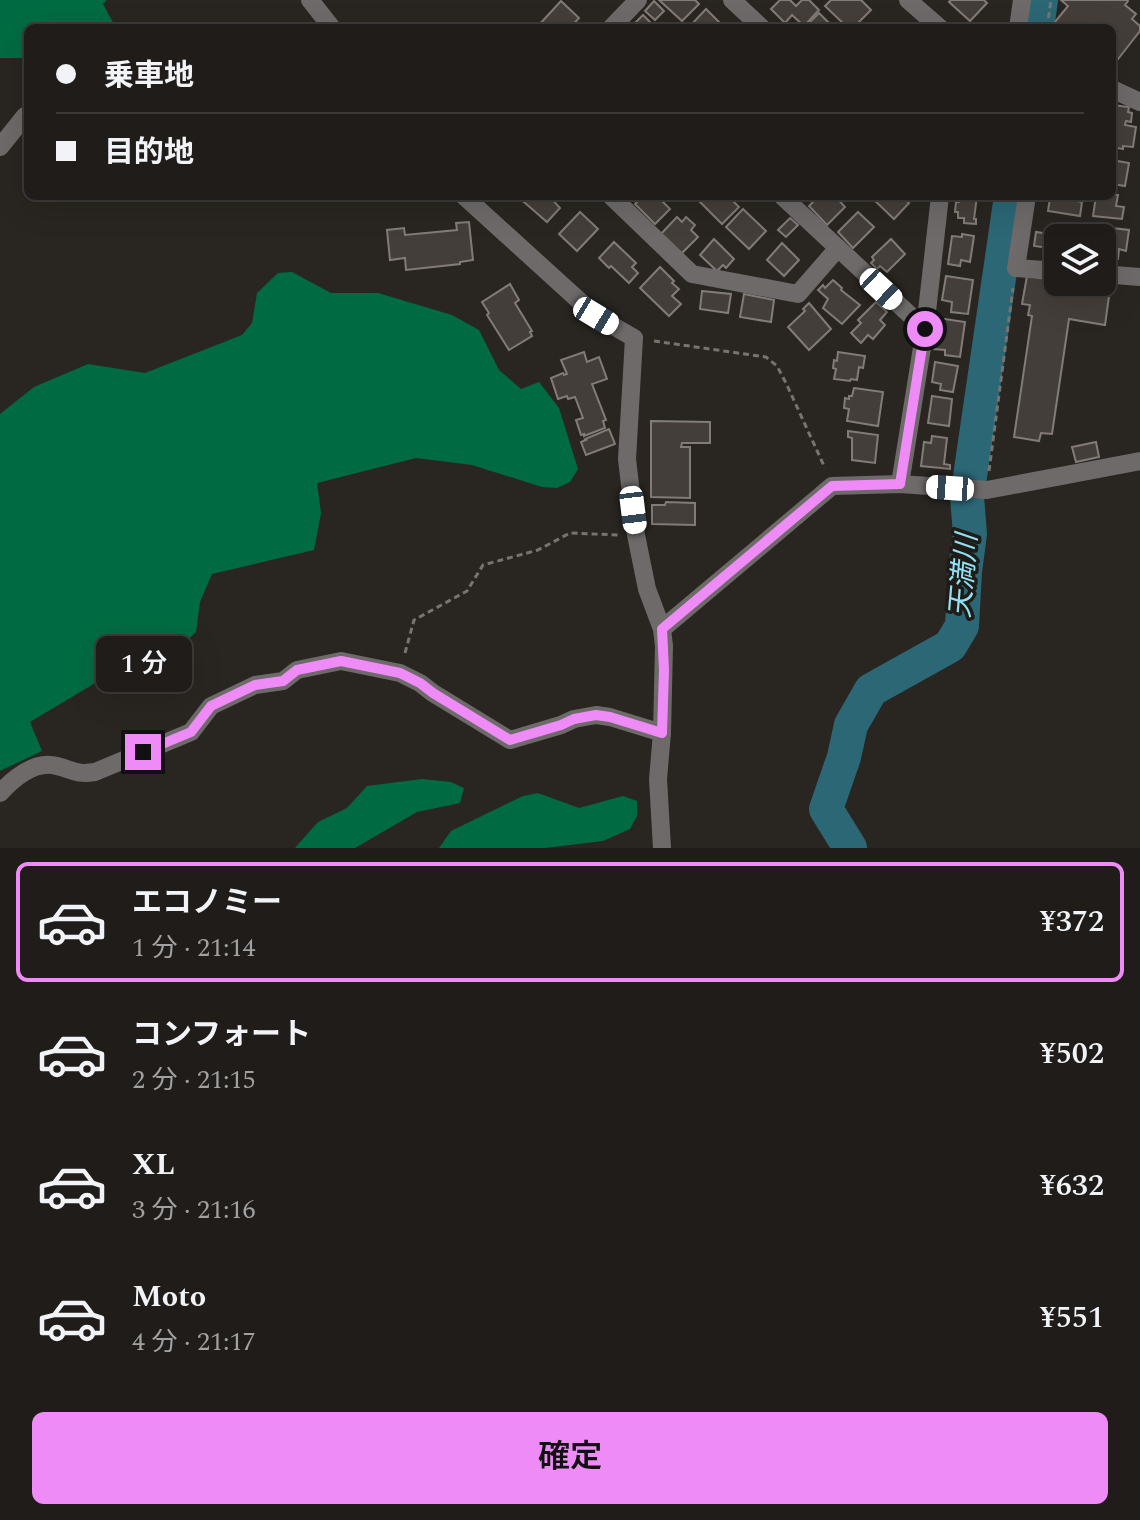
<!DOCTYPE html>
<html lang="ja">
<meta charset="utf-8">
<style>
:root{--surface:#1f1c19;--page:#272522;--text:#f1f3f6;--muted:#a1a1a2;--line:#3c3a38;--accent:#ef8bf6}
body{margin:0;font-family:Spectral,"Noto Sans JP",serif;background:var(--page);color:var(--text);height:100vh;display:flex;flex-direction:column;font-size:30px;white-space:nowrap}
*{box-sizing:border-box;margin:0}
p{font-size:26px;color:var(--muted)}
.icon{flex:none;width:44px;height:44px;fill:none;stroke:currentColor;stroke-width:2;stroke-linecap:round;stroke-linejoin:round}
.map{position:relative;height:848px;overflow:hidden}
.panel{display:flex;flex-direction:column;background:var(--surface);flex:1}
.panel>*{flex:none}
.top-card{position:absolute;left:24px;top:24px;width:1092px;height:176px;border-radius:12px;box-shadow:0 8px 32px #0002,0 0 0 2px var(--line);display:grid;align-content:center;height:176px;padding:0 32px;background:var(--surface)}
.fabs{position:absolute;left:1044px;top:224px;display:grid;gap:16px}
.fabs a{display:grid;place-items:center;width:72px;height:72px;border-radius:12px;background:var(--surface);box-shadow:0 8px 32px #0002,0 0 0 2px var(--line);font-size:40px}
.end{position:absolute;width:36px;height:36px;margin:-18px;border:10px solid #ef8bf6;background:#111;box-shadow:0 0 0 4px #111}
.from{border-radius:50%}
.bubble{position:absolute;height:56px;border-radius:12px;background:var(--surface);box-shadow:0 8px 32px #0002,0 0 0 2px var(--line);font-size:26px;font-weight:600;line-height:56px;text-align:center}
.car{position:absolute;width:24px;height:48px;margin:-24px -12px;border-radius:10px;box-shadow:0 0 6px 2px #0007;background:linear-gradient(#fff 24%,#345 0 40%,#fff 0 76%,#345 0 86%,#fff 0)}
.top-card b{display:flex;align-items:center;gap:28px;height:76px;font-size:30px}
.top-card b+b{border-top:2px solid var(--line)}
.top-card i{width:20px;height:20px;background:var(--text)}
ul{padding:14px 0 0;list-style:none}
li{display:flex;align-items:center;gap:24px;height:120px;margin:0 16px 12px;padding:0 16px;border:4px solid transparent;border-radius:12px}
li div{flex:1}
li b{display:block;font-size:30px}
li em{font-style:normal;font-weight:600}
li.active{border-color:var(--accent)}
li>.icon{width:72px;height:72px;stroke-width:1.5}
.action{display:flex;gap:16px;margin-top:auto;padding:16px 32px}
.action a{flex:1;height:92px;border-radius:12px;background:var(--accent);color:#111;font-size:32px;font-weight:600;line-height:92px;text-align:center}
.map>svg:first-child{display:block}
.forest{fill:#006b42}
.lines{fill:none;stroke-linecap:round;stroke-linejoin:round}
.river{stroke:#2c6776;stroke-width:34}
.building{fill:#443e3a;stroke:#827b77;stroke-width:2}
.path{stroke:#777470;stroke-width:3;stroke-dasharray:6 4;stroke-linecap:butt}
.minor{stroke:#6e6a6a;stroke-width:18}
.route{stroke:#ef8bf6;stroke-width:10}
.labels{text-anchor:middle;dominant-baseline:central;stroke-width:7;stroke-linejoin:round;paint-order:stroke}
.water-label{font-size:28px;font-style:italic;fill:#91e1f6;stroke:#1f1c18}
</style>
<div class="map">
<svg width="1140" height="848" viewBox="0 0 1140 848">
<rect width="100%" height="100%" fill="#292621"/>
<g class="forest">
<path d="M0 0H107L103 4 116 28H28V58H0Z"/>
<path d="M292 272 331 293H378L452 315 479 330 499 370 521 389 539 382 559 408 578 469 570 482 557 488 542 487 472 465 416 458 317 483 321 513 314 550 212 574 200 602 196 632 185 642 132 661 30 722 42 751 0 771V414L34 387 88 364 145 373 242 335 252 323 257 293 278 273Z"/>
<path d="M422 779 451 782 464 788 460 803 417 812 355 848H295L318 822 347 808 367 786Z"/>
<path d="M538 793 579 808 623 796 637 801V816L630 829 603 841 545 848H439L451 831 523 796Z"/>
</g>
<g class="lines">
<g class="river">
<path d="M1037 28 1041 0"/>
<path d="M850 848 826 809 844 757 851 725 871 690 950 646 962 626 965 571 970 534 967 497 1011 196"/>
</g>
</g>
<g class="building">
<path d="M659 0H695L699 4 682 21Z"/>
<path d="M780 0H790L796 6 802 0H809L819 10 804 26 792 15 785 23 771 9Z"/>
<path d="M831 0H861L871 10 853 28H848L825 6Z"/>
<path d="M951 0H984L987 3 970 21 949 2Z"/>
<path d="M1061 0H1127L1128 1 1125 5 1136 14 1132 19 1140 26V31L1115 63 1112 61V28H1060L1054 23 1068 6Z"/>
<path d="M561 1 579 18 570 28H536Z"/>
<path d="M654 1 664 11 655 20 645 11Z"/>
<path d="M706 9 725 28 689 27Z"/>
<path d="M819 13 827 21 835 28H804Z"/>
<path d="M643 15 656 28H630Z"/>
<path d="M1112 105 1129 107 1128 112 1132 113 1131 122 1126 121 1125 125 1136 127 1133 147 1123 146V149L1112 147Z"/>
<path d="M1112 160 1129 163 1125 186 1112 184Z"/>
<path d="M1112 195H1118L1116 206 1124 207 1122 219 1093 216 1096 196Z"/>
<path d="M517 196H549L560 208 547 222Z"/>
<path d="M643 196H657L670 209 655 224 635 204Z"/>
<path d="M704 196H728L739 207 722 224 699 201Z"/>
<path d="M819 196H835L845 207 827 225 809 206Z"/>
<path d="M870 196H901L909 203 894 219Z"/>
<path d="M960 196H977L974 219H976V224L964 223V218H958V212H955L956 202H959Z"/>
<path d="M1045 196H1073L1072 200 1082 202 1080 216 1048 211 1050 198Z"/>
<path d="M743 209 766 231 749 249 726 227Z"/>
<path d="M580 212 598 229 577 251 559 234Z"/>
<path d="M858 212 874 227 853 248 838 232Z"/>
<path d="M677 217 682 222 686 217 695 225 691 230 698 237 681 254 660 235Z"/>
<path d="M790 218 798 225 786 237 778 230Z"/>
<path d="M469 222 473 260 460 262V264L406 270 405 258 390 260 387 230 404 228 405 235 457 230 456 223Z"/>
<path d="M1051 226 1061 227V229L1075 231 1074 238H1058V252L1049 251 1050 248 1034 246 1036 232 1050 234Z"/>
<path d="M1103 227 1129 230 1126 251 1119 249 1118 259 1102 257V238H1093L1094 231 1102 232Z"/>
<path d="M962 234 974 236 970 262 961 260 960 266 948 264 952 236 962 237Z"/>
<path d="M714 239 734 259 726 268 723 265 717 271 700 255Z"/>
<path d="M891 239 905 254 887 272 880 266 877 269 871 263 874 260 872 257Z"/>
<path d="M614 242 636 263 632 267 638 273 629 283 611 266 609 268 599 258Z"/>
<path d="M782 243 799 260 784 276 767 260Z"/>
<path d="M660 267 674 281 672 283 679 289 672 296 681 304 669 316 640 288Z"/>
<path d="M946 276 973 280 968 314 951 312 952 302 942 300Z"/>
<path d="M1027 276 1110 289 1105 325 1069 319 1052 434 1041 433 1039 441 1014 437 1032 316 1028 315 1030 305 1022 304Z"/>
<path d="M833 280 842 288 841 290 860 305 842 324 823 308 828 299 818 290 823 285 825 288Z"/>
<path d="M510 284 519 300 515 303 532 331 530 332 532 336 509 350 487 315 489 313 482 302Z"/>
<path d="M702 291 731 294 728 313 700 309Z"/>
<path d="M744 294 774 300 771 322 740 317Z"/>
<path d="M876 302 887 312 880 320 885 325 873 339 868 335 861 343 851 333 861 323 858 320Z"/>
<path d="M809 303 831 329 809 350 788 327 805 311 803 309Z"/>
<path d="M938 318 965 322 960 357 945 355V350L934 349Z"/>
<path d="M584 352 587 362 599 357 607 379 592 384 606 420 603 421 605 428 584 436V434L581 435 576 420 583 418 575 397 568 399 567 396 558 399 551 378 563 373 564 375 567 374 561 360Z"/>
<path d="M838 352 865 356 863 368 859 367 857 380 851 379 850 381 834 379 836 369 833 368 834 360 837 361Z"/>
<path d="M935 362 958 366 953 392 940 390 941 384 932 382Z"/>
<path d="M854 388 883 392 878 426 847 421 849 409 844 408 845 398 849 399V396H852Z"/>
<path d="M932 396 952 399 949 426 928 423Z"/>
<path d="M651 421 710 422V443H682L681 447H690V498L651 497Z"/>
<path d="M609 429 615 444 586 455 581 442 586 440 585 439Z"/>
<path d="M848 431 878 435 875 463 852 460V438L848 437Z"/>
<path d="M932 436 947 438 944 464 950 465V469L921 466 924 442 931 443Z"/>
<path d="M1096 442 1099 457 1076 462 1072 447Z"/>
<path d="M666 502 695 503V525L652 524V505H665Z"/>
</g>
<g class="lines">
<g class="path">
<path d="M1047 28 1051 0"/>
<path d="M654 341 766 357 777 366 786 383 825 468"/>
<path d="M989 471 1013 288"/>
<path d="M405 653 414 620 467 591 483 565 538 550 570 533 619 535"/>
</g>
<g class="minor">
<path d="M310 0 332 28"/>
<path d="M732 0 762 28"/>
<path d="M908 0 940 28"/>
<path d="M611 28 638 0"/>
<path d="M1018 28 1022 0"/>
<path d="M1112 89 1140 102"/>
<path d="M0 147 25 116"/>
<path d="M464 196 596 316 634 338 627 459 636 535 647 589 662 629 664 646 662 733 658 779 662 848"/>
<path d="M611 196 692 274 798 294 838 248"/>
<path d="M782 196 925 329"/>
<path d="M1027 196 1016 268 1058 271"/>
<path d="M1102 274 1140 277"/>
<path d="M900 484 925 329 940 196"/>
<path d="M662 629 832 486 900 484 987 490 1140 461"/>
<path d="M0 793C14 778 35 760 57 766 73 770 77 775 95 772L191 732 211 706 255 685 283 681 297 670 341 661 400 673 420 683 433 693 510 740 561 725 574 719 596 715 610 717 662 733"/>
</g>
</g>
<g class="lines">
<path class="route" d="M143 752 191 732 211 706 255 685 283 681 297 670 341 661 400 673 420 683 433 693 510 740 561 725 574 719 596 715 610 717 662 733 664 670 662 629 832 486 900 484 925 329"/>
</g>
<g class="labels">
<g class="water-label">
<text transform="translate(964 576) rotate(-85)">天満川</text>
</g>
</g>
</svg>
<div class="fabs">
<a><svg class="icon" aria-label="layers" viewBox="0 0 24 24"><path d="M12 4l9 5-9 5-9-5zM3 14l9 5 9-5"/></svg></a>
</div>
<i class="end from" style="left:925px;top:329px"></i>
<i class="end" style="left:143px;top:752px"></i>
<div class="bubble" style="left:96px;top:636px;width:96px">1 分</div>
<i class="car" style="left:881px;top:289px;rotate:133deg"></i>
<i class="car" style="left:596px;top:316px;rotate:121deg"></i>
<i class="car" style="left:950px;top:488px;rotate:274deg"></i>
<i class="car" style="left:633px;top:510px;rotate:173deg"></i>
<div class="top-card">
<b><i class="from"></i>乗車地</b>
<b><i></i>目的地</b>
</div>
</div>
<section class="panel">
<ul>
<li class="active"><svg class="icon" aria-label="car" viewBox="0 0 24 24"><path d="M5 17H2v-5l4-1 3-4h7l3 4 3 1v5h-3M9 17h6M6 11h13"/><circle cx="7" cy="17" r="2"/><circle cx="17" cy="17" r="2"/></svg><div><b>エコノミー</b><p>1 分 · 21:14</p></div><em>¥372</em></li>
<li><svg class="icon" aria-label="car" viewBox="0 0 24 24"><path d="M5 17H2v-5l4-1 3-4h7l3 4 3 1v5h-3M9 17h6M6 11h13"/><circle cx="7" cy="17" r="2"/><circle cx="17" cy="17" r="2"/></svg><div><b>コンフォート</b><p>2 分 · 21:15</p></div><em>¥502</em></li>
<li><svg class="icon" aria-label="car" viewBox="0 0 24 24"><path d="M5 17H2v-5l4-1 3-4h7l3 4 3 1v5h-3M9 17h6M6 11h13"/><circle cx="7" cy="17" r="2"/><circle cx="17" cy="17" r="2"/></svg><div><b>XL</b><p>3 分 · 21:16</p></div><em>¥632</em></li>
<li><svg class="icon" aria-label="car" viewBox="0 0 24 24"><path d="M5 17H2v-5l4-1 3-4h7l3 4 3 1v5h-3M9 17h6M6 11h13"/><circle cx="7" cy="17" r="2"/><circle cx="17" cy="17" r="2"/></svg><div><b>Moto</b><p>4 分 · 21:17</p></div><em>¥551</em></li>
</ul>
<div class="action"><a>確定</a></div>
</section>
